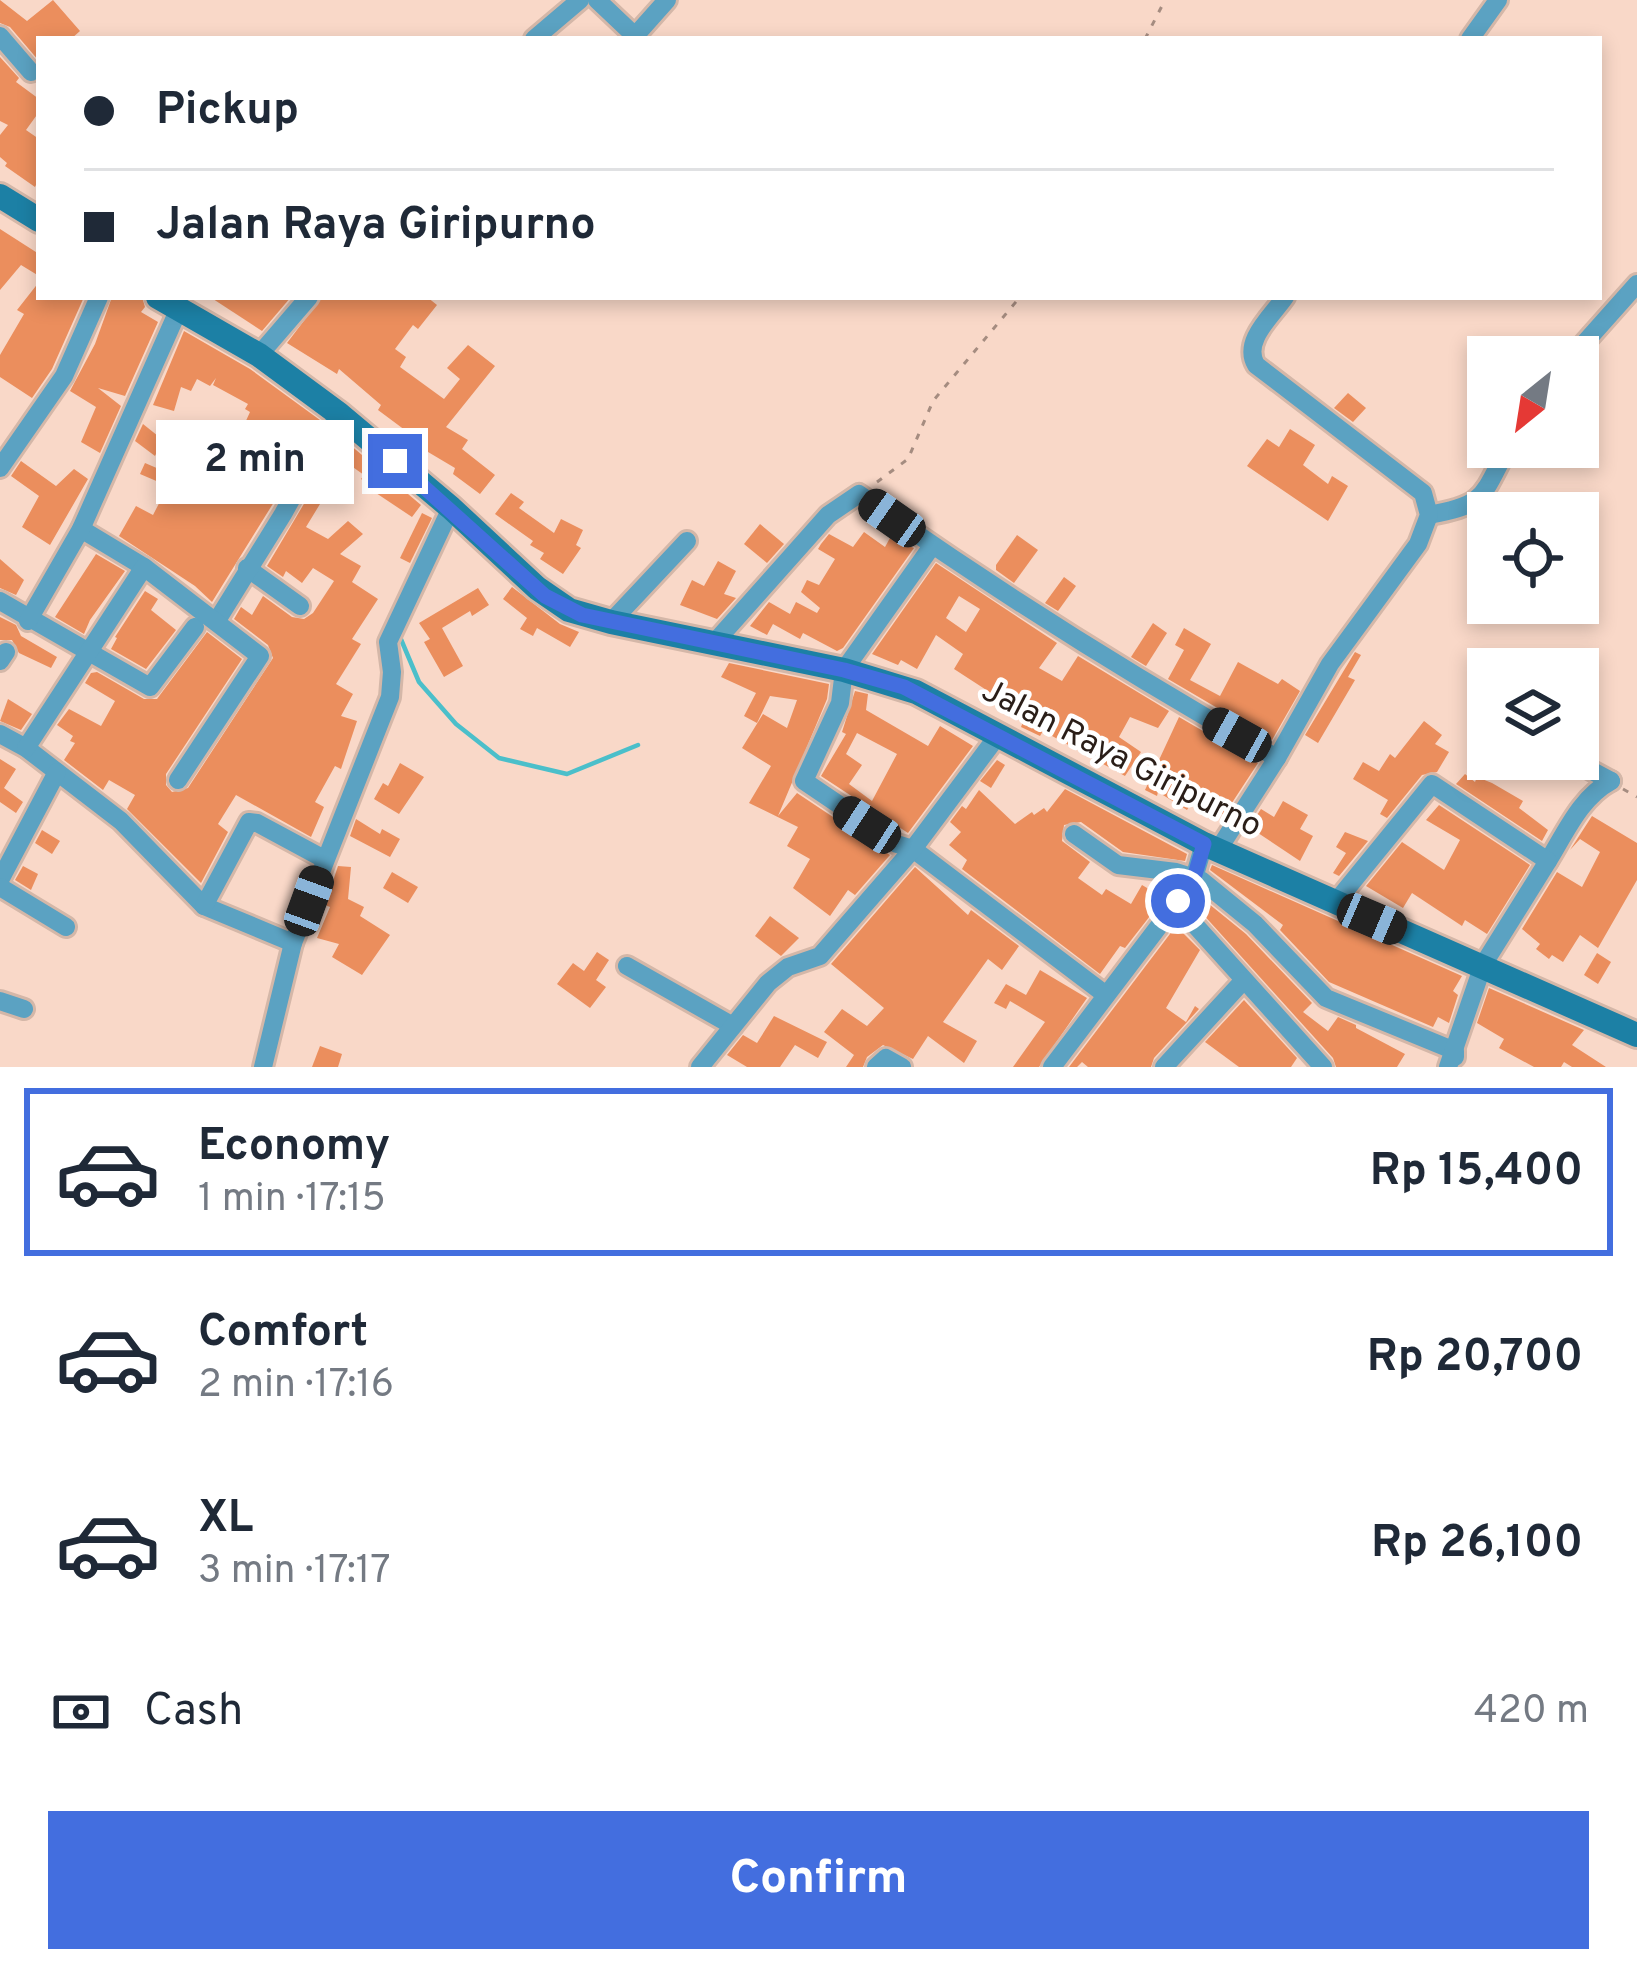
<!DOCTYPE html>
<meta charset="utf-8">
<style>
:root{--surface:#fff;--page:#f2f2f3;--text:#1f2937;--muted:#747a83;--line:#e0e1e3;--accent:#436edf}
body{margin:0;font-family:Overpass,sans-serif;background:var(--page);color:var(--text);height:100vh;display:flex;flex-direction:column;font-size:45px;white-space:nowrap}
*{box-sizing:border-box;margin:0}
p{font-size:39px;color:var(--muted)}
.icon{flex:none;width:66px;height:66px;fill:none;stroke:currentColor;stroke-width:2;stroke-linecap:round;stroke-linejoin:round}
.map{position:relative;height:1067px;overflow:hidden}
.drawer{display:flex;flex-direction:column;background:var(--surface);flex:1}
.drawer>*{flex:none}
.banner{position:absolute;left:36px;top:36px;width:1566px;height:264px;border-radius:0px;box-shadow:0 6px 18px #0003;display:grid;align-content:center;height:264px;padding:0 48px;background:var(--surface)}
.needle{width:78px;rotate:210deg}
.fabs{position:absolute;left:1467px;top:336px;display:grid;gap:24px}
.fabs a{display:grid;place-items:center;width:132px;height:132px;border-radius:0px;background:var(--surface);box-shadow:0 6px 18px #0003;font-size:60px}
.end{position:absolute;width:54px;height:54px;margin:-27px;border:15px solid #436edf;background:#fff;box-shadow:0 0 0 6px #fff}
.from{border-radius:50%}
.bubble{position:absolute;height:84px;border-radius:0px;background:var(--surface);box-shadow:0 6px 18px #0003;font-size:39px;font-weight:700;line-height:84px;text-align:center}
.car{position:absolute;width:36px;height:72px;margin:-36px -18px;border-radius:15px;box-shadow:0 0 9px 3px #0007;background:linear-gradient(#222 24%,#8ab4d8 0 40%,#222 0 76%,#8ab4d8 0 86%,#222 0)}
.banner b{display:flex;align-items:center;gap:42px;height:114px;font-size:45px}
.banner b+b{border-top:3px solid var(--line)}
.banner i{width:30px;height:30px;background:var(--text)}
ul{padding:21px 0 0;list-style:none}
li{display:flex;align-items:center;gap:36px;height:168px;margin:0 24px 18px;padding:0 24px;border:6px solid transparent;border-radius:0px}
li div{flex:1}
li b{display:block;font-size:45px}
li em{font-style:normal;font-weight:700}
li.current{border-color:var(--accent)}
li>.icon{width:108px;height:108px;stroke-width:1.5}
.pay{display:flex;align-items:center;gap:30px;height:132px;padding:0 48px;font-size:45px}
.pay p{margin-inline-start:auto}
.button{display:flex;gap:24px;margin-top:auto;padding:24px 48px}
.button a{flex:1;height:138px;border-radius:0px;background:var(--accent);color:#fff;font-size:48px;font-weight:700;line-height:138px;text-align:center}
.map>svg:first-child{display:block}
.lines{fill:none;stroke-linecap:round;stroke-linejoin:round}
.stream{stroke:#4bbfca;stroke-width:4.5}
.building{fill:#eb8e5d;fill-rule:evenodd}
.street-casing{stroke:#d4b7a8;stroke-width:24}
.secondary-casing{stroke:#d4b7a8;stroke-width:30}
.path{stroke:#a58c80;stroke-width:3;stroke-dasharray:6 9;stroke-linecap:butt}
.street{stroke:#5ba2c2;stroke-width:18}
.secondary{stroke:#1c80a5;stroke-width:24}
.route{stroke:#436edf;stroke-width:15}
.labels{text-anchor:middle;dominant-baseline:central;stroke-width:9;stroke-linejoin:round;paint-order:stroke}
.street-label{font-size:33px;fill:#2a1e18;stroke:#fff}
</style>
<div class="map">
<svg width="1637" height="1067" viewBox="0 0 1637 1067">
<rect width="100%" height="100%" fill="#f9d8c8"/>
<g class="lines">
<path class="stream" d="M400 637 419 682 456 724 499 758 567 774 638 745"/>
</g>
<g class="building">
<path d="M0 0 27 21 53 0 80 31 71 39H39V61L10 27 0 23Z"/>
<path d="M0 57 19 78 16 82 39 99V112L26 130 39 139V179L35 187 5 166 7 163 0 157V135L8 125 0 121Z"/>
<path d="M0 229 39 254V276L21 265 0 290Z"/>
<path d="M39 282V297H84L52 369 32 398 0 377V355L24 314 17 310Z"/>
<path d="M112 297H142L145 307 141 312 158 322 125 396 98 388 121 406 100 453 81 442 96 407 70 391 95 344Z"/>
<path d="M210 297H291L262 331Z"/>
<path d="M322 297H427L437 305 418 329 413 325 395 349 406 357 400 367 444 399 460 379 447 368 468 345 495 366 446 427 468 440 462 449 495 475 480 494 453 474 455 468 423 449 425 445 378 410 381 405 339 369 337 374 287 343Z"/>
<path d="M184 331 250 369 320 420 286 480 266 468 254 492 274 502 212 602 195 586 119 536 136 506 153 515 168 486 140 474 145 463 173 475 179 463 184 465 193 439 205 441 216 423 239 436 250 412 245 409 248 404 213 385 216 378 210 386 197 379 191 391 181 387 174 411 153 405Z"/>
<path d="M1348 393 1366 408 1353 422 1334 408Z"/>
<path d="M143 424 163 440 155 456 135 441Z"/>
<path d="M1290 429 1315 445 1303 465 1328 484 1332 476 1348 486 1328 521 1247 466 1267 439 1279 447Z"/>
<path d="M349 444 421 505 412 517 373 491 375 488 361 479 364 475 340 458Z"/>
<path d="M21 461 56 486 74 469 88 479 50 545 22 527 39 496 11 476Z"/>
<path d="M511 493 524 502 519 508 554 533 561 519 583 530 576 545 581 548 563 574 540 559 544 553 530 545 533 541 495 514Z"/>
<path d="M308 497 320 504 306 527 328 539 348 521 363 534 340 554 361 566 352 582 378 599 352 639 361 644 336 684 353 694 341 716 357 721 341 769 335 766 315 802 324 807 311 837 236 795 218 824 228 832 201 883 127 809 135 795 109 780 103 790 64 760 75 743 70 741 73 736 57 725 69 709 101 726 115 701 85 683 91 673 97 672 144 699H157L207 632 242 659 166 774V785L172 792 188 788 273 658 268 645 234 619 241 607 252 615 263 596 292 617 304 619 313 613 334 581 313 568 302 583 286 571 283 577 267 566Z"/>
<path d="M422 513 432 518 410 563 400 558Z"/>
<path d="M760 524 784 544 767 563 744 544Z"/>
<path d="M864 532 885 547 890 538 914 548 843 648 837 651 803 633 800 639 773 624 767 635 750 626 769 602 790 614 796 602 817 613 820 608 801 592 807 580 819 585 835 559 818 549 821 544 829 534 853 547Z"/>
<path d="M1017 535 1038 550 1014 583 996 570V565Z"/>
<path d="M96 554 125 571 90 620 84 634 55 617Z"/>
<path d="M0 559 24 580 16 595 0 588Z"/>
<path d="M718 561 736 571 724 594 736 598 717 619 680 605 692 580 704 586Z"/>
<path d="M936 563 1057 643 1039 668 1062 681 1078 656 1169 711 1158 728 1130 717 1119 737 1141 752 1125 776 1043 731 1040 736 1021 727 1023 722 1007 714 1011 706 954 669 963 654 936 635 917 669 901 660 898 665 872 654ZM959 596 980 609 966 632 946 618Z"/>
<path d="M1064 577 1076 586 1058 611 1045 603Z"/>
<path d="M512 587 560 624 579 632 570 647 537 628 533 636 520 629 527 618 503 599Z"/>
<path d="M478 588 489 605 472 616 470 611 442 628 463 666 444 677 424 642 430 639 419 623Z"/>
<path d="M145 591 158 599 151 610 176 630 146 669 111 649 117 638 115 637Z"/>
<path d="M0 617 16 625 21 636 57 657 51 668 19 653 12 640H0Z"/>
<path d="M1153 623 1167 633 1146 666 1131 657Z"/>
<path d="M1184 628 1211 644 1190 680 1220 696 1238 662 1278 684 1282 679 1300 691 1272 740 1168 679 1184 650 1175 645Z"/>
<path d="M1355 652 1361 655 1348 677 1355 680 1318 743 1305 735Z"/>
<path d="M729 663 829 684 827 699 778 816 797 793 890 855 855 895 848 890 830 916 793 888 810 859 787 846 798 827 749 803 771 766 742 748 763 714 787 728 797 700 770 696 757 723 744 716 756 693 721 677Z"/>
<path d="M855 691 868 694 866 710 928 746 940 726 973 746 908 833 821 776 846 734 842 732ZM857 733 897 754 872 801 849 784 862 765 846 754Z"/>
<path d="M8 699 32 714 21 730 0 721Z"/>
<path d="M1179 717 1258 763 1224 815 1197 794 1187 810 1158 792 1157 796 1145 790Z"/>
<path d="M1424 721 1442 735 1435 744 1449 752 1437 772 1422 775 1387 818 1380 814 1388 800 1353 779 1363 762 1379 771 1390 754 1395 758Z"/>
<path d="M0 759 16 769 4 788 23 802 16 813 0 802Z"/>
<path d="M997 760 1005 765 991 788 980 781Z"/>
<path d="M400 763 424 777 399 814 374 799 383 783 388 786Z"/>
<path d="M1465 774 1475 782 1477 777 1492 783 1523 801 1519 808 1548 830 1542 841 1456 784Z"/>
<path d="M1065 789 1187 854 1185 861 1123 852 1081 822 1064 825 1062 841 1090 862 1078 878 1102 895 1106 889 1131 904 1142 885 1164 898 1125 948 1120 946 1100 974 962 869 967 860 949 845 961 832 950 822 962 806 966 809 979 790 1015 824 1032 812 1034 815 1044 808 1047 812Z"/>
<path d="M1283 801 1308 815 1300 829 1313 836 1300 861 1249 827 1261 809 1274 817Z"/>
<path d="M1439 805 1530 865 1487 934 1465 920 1462 926 1412 893 1403 908 1366 886 1402 842 1444 870 1460 840 1426 820Z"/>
<path d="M1592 816 1637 843V880L1598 948 1580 935 1563 962 1552 955 1549 959 1536 949 1540 944 1522 929 1557 872 1582 887 1600 852 1580 839 1570 850Z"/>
<path d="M356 819 380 834 382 829 400 839 390 857 350 836Z"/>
<path d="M42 830 60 841 52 854 35 843Z"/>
<path d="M1345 832 1368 841 1339 876 1333 873 1346 853 1336 847Z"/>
<path d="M1212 865 1462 976 1453 991 1458 995 1449 1023 1438 1017 1433 1027 1329 982 1280 930 1283 925 1210 870Z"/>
<path d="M23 866 38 874 31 890 15 880Z"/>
<path d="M338 866 351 867 348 899 364 907 360 916 390 935 362 975 332 957 339 944 317 938 330 907 325 905Z"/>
<path d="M915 867 968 915 971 910 1019 946 1002 970 988 959 943 1022 977 1041 964 1063 928 1036 913 1059 883 1045 867 1057 863 1067H846L854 1055 824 1032 842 1009 867 1026 884 1008 831 964Z"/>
<path d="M392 872 418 887 408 903 383 888Z"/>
<path d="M1209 904 1246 934 1312 1003 1303 1012 1328 1031 1338 1017 1356 1025V1028L1405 1054 1397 1067H1336L1333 1058 1201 912Z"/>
<path d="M770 916 799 938 781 956 755 936Z"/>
<path d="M1176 926 1200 950 1166 1008 1186 1022 1195 1006 1199 1009 1154 1058 1151 1067H1088L1082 1062 1077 1067H1069Z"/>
<path d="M597 952 609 960 596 980 606 987 590 1008 557 984 573 963 584 971Z"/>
<path d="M1597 953 1611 962 1598 984 1584 975Z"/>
<path d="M1040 970 1087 998 1039 1067H1013L1045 1022 1010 1001 1006 1009 994 1003 1006 984 1026 995Z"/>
<path d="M1489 988 1584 1030 1572 1045 1606 1067H1572L1564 1062 1561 1067H1534L1499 1048 1504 1039 1477 1023Z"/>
<path d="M1244 1000 1297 1058 1291 1067H1239L1205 1042Z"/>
<path d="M774 1016 827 1042 818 1058 795 1045 780 1067H747L727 1055 743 1035 757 1043Z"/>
<path d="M320 1046 342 1054 338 1067H312Z"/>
</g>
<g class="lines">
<g class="street-casing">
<g id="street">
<path d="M597 0 635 36 667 0"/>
<path d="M0 36 31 72"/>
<path d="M534 39 580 0"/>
<path d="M1470 39 1498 0"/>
<path d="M259 355 309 297"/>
<path d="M1572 357 1637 284"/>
<path d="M0 468 64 376 99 297"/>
<path d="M1429 515C1486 505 1482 496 1508 447"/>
<path d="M81 529 144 567"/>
<path d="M932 546 844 670 840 703 804 781 897 844 913 849 1106 995"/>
<path d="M247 568 300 606"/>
<path d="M0 601 150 687 195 627"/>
<path d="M28 621 81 529 178 311"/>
<path d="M216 622 283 514 339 414"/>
<path d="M611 622 687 541"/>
<path d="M715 642 828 515 859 494C994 589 1133 677 1277 758"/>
<path d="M0 661 6 652"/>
<path d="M0 734 26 748 121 821 204 906 293 943"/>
<path d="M26 748 144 567 260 656 178 780"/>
<path d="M1570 759 1611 781"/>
<path d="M1074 834 1118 865 1176 872 1201 880 1255 924 1326 998 1455 1051V1057"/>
<path d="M1218 850 1277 758 1330 664 1418 544 1429 515 1423 493 1256 365C1242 341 1272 316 1285 297"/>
<path d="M1548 861C1566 832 1580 798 1611 781"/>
<path d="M0 880 57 772"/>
<path d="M0 887 66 927"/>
<path d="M1335 903 1432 784 1548 861 1483 965 1448 1067"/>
<path d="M1176 904 1323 1067"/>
<path d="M204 906 249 822 257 823 324 859"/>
<path d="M627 966 733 1026"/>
<path d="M0 1001 24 1009"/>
<path d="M263 1067 293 943 390 697 392 672 388 642 451 508"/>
<path d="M700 1067 768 983 788 967 820 956 913 849 999 734"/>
<path d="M876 1067 886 1058 902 1067"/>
<path d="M1052 1067 1178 901 1194 878 1204 844"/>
<path d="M1164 1067 1243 981"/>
</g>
</g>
<g class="secondary-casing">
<g id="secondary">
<path d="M0 196 39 220"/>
<path d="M158 297 259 355 339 414 451 508 537 588 569 610 611 622 844 670 916 692 1204 844 1637 1035"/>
</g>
</g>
<g class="path">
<path d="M1145 39 1165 0"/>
<path d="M877 482 908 459 933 401 1020 297"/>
<path d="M1623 789 1637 797"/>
</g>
<use href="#street" class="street"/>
<use href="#secondary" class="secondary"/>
</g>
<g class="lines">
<path class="route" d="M395 461 545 596 582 615 844 670 904 687 1204 844 1194 878 1178 901"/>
</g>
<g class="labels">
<g class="street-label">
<text transform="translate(1121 760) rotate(27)">Jalan Raya Giripurno</text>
</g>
</g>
</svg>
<div class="fabs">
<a><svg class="needle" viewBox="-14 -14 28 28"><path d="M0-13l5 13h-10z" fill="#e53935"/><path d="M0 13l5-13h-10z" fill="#747a83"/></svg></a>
<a><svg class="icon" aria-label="locate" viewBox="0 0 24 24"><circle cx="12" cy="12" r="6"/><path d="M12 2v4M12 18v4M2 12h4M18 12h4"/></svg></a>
<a><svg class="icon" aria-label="layers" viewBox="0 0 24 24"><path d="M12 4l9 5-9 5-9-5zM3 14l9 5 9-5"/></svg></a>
</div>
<i class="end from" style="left:1178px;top:901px"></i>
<i class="end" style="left:395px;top:461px"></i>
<div class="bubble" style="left:156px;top:420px;width:198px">2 min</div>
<i class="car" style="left:892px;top:518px;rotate:305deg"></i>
<i class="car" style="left:1237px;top:735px;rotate:299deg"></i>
<i class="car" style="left:867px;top:825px;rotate:303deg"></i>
<i class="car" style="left:309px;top:901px;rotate:20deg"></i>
<i class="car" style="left:1372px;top:919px;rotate:113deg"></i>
<div class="banner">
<b><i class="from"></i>Pickup</b>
<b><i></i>Jalan Raya Giripurno</b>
</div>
</div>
<section class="drawer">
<ul>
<li class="current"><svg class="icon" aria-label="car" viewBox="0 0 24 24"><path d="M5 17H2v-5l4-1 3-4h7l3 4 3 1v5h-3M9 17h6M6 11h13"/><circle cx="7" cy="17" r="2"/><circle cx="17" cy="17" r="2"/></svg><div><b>Economy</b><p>1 min · 17:15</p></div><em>Rp 15,400</em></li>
<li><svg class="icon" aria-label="car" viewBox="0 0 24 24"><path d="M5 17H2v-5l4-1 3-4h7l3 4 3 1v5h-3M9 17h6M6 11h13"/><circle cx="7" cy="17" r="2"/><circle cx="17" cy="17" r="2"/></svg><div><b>Comfort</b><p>2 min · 17:16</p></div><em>Rp 20,700</em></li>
<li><svg class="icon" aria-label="car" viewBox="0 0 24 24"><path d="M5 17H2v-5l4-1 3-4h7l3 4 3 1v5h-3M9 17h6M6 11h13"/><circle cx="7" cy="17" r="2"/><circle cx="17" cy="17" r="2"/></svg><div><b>XL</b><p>3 min · 17:17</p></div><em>Rp 26,100</em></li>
</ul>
<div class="pay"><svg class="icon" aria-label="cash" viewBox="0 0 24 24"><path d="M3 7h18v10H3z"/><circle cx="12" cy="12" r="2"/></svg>Cash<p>420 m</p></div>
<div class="button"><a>Confirm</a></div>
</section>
